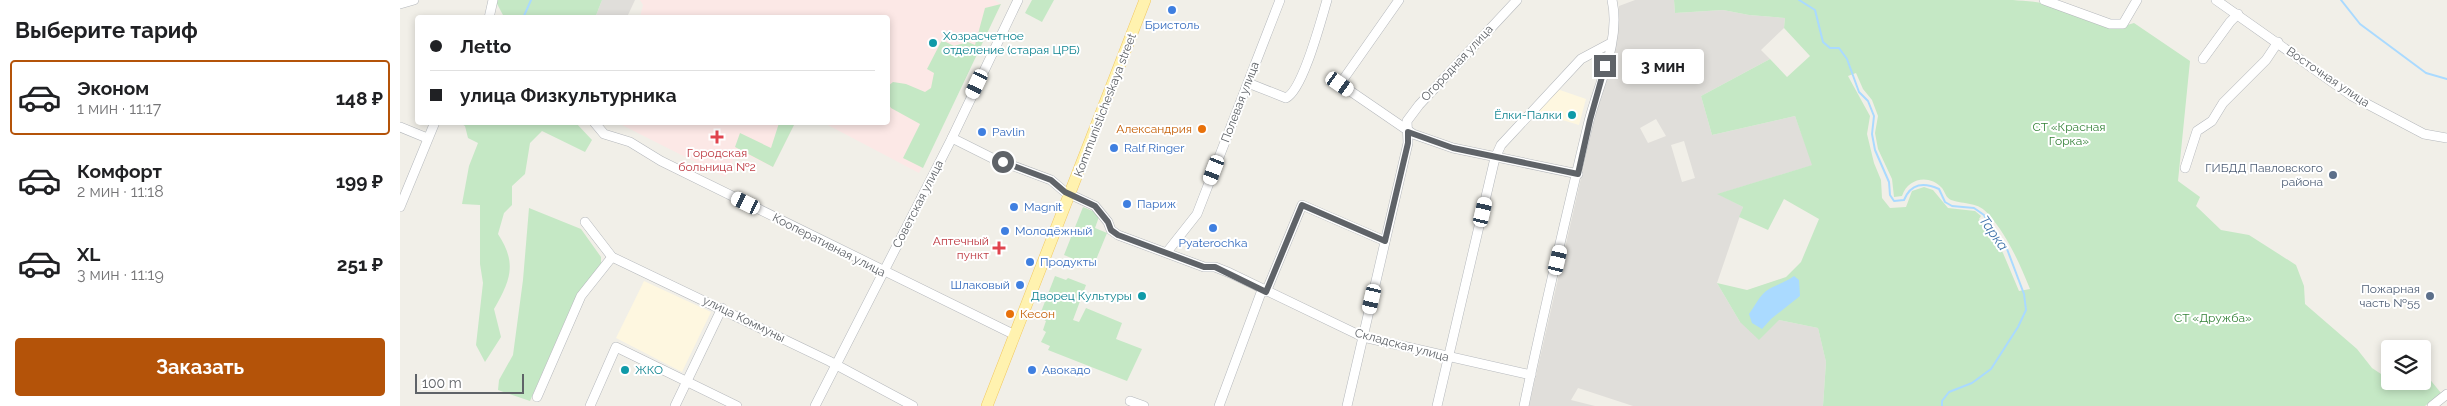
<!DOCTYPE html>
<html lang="ru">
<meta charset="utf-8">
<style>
:root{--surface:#fff;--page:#f2f2f2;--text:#202124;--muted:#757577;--line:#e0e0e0;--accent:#b45309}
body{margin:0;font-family:Raleway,sans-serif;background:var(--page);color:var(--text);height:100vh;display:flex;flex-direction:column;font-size:19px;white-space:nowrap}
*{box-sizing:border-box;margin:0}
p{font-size:16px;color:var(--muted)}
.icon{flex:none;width:28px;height:28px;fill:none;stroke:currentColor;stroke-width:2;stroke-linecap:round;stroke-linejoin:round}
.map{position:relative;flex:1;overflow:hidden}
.drawer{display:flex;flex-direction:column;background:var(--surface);width:400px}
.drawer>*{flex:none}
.top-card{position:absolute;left:15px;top:15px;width:475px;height:110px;border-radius:5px;box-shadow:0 2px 8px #0003;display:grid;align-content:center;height:110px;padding:0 15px;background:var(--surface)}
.buttons{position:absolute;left:1981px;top:340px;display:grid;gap:10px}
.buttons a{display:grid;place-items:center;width:50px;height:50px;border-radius:5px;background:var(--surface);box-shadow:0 2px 8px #0003;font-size:25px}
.scale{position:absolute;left:15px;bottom:12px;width:109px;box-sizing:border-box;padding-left:5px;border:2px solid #5f6368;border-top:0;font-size:14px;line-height:18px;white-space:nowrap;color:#5f6368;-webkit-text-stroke:4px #fff;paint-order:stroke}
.end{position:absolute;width:22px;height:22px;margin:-11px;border:6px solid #5f6368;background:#fff;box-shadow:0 0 0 2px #fff}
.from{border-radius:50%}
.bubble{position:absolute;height:35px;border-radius:5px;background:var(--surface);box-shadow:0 2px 8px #0003;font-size:16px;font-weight:700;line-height:35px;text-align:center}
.car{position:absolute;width:15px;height:30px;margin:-15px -8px;border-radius:6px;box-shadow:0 0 4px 1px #0007;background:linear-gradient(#fff 24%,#345 0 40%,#fff 0 76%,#345 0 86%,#fff 0)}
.top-card b{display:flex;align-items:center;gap:18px;height:48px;font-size:19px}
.top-card b+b{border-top:1px solid var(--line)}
.top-card i{width:12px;height:12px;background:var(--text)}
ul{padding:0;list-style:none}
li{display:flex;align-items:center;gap:15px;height:75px;margin:0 10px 8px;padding:0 5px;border:2px solid transparent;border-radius:5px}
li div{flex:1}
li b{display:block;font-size:19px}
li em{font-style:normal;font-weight:700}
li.active{border-color:var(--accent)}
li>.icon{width:45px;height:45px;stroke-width:1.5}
h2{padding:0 15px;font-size:22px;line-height:60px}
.button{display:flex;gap:10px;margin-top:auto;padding:10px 15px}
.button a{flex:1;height:58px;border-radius:5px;background:var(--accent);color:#fff;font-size:20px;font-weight:700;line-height:58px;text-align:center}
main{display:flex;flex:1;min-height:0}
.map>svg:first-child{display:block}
.commercial{fill:#fef7e0}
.industrial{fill:#e0deda;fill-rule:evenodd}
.medical{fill:#fce8e6}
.green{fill:#c5e8c5;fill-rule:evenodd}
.water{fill:#aadaff}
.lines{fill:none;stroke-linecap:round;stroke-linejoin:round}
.stream{stroke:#aadaff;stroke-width:2}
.minor-casing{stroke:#b5b8bc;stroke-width:10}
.major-casing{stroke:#f2c960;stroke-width:12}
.minor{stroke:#fff;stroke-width:9}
.major{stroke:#fff2af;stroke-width:11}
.route{stroke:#5f6368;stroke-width:6}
.shop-dot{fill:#3f7fe0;stroke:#fff;stroke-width:2}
.culture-dot{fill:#0f9aa8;stroke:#fff;stroke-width:2}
.food-dot{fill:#e8710a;stroke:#fff;stroke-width:2}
.health-dot{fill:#e0444e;stroke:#fff;stroke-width:2}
.service-dot{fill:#5c6f8a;stroke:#fff;stroke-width:2}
.labels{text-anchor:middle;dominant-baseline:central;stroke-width:4;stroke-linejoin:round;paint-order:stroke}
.shop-label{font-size:12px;fill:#366cbe;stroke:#fff;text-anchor:start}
.culture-label{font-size:12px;fill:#0d838f;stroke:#fff;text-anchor:start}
.street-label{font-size:12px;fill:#5f6368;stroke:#fff}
.park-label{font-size:12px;fill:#348238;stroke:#fff}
.food-label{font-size:12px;fill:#c56008;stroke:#fff;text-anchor:end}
.health-label{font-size:12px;fill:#be3a42;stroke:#fff}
.service-label{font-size:12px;fill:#4e5e75;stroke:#fff;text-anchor:end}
.water-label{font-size:14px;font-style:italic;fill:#4174aa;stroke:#fff}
</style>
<main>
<section class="drawer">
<h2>Выберите тариф</h2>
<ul>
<li class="active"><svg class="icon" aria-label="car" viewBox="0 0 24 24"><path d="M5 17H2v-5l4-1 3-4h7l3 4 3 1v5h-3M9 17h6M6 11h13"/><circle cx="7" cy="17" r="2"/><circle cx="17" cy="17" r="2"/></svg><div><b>Эконом</b><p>1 мин · 11:17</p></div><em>148 ₽</em></li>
<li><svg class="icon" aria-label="car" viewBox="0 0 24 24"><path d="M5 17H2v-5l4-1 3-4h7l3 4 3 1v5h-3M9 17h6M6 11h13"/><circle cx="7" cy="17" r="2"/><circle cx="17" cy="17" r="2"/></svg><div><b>Комфорт</b><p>2 мин · 11:18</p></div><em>199 ₽</em></li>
<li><svg class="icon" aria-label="car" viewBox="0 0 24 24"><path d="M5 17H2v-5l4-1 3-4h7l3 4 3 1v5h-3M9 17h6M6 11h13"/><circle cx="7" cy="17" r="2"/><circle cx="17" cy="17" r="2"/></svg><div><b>XL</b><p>3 мин · 11:19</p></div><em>251 ₽</em></li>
</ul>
<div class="button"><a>Заказать</a></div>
</section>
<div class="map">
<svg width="2047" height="406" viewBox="0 0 2047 406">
<rect width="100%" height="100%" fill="#f1efe8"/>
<g class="commercial">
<path d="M1157 89 1186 99 1179 125 1136 112Z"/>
<path d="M244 281 311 312 282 372 216 338Z"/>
</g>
<g class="industrial">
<path d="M202 0H235L227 17 195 18Z"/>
<path d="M1235 0H1274L1275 13 1323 10 1349 15 1385 18 1384 28 1361 50 1370 59 1301 96 1312 135 1395 116 1413 165 1318 194 1343 207 1317 283 1340 322 1379 320 1418 328 1426 362 1423 406H1233L1178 388 1171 400 1195 406H1129L1194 121 1210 64 1219 23V6ZM1256 119 1266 136 1248 143 1240 128ZM1284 141 1295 178 1282 182 1271 145Z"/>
</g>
<g class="medical">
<path d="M240 0H594L601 4 519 173 424 123 488 122V18L240 17 243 5Z"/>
<path d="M218 123H395L373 167 338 151 325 177Z"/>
</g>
<g class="green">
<path d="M95 0H202L195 18 104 17Z"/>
<path d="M632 0H654L642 22 625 13Z"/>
<path d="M1274 0H1613C1623 1 1635 1 1645 4 1676 13 1702 35 1734 23L1790 61 1778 181 1800 197 1796 206 1821 230 1849 235 1896 265 1904 286 1905 304 1957 349 1972 368 1984 376 1990 372V381H2022L2023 371 2041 393 2025 406H1423L1426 362 1418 328 1379 320 1359 340 1340 322 1317 283 1347 290 1386 277 1401 262 1419 219 1384 199 1368 230 1339 217 1343 207 1317 194 1412 165 1395 116 1312 135 1301 96 1370 59 1387 77 1410 56 1384 28 1385 18 1349 15 1323 10 1275 13ZM1456 73 1463 89 1472 100 1478 116 1475 133 1478 149 1492 179 1494 197 1502 196C1508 178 1529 174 1542 188 1545 192 1546 198 1551 200 1565 205 1578 201 1589 215 1607 235 1620 264 1630 289L1619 291 1603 253 1579 219 1581 216 1575 211 1548 208 1533 190 1524 187 1512 191 1506 207 1490 208 1482 198 1481 180 1474 163 1467 134 1470 116 1448 76Z"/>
<path d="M601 4 523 168 503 158 520 124 491 108 488 103V86L493 82 506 84 525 92 531 88 534 73 527 69 542 40 554 46 568 42 575 45 585 8Z"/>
<path d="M60 123H176L192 140 185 152 142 131 130 143 125 174 112 186V205L104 213 98 234C117 263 111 280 94 309L101 337 85 362 76 345 83 283 80 264V205L62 204 69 166 78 143 68 138 65 126Z"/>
<path d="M379 123H395L373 167 335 147 340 133 371 148Z"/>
<path d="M683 207 700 214 695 228 707 233 693 267 664 255Z"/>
<path d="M129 208 181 229 201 257V264L172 305 130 401 98 390 99 380 113 355 123 280Z"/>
<path d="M655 276 666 280 668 278 686 285 673 320 679 322 686 308 722 323 716 339 742 349 727 381 648 350 650 346 641 342 646 332 643 330 646 321 639 317Z"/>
</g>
<path class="water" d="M1394 276 1399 280 1400 296 1371 319 1362 329 1352 323 1349 314C1355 306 1360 294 1369 289 1378 284 1386 282 1394 276Z"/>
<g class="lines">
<g class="stream">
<path d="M1399 0 1415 10 1423 42 1430 48H1439L1447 59 1459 92 1468 101 1474 116 1472 134 1475 150 1489 182 1490 195 1494 201 1504 200C1511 183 1524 182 1539 189L1545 202 1552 206 1574 208 1584 215 1593 232 1607 249 1624 294 1626 310 1618 327 1591 369 1572 383 1549 392 1542 401V406"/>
<path d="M1941 0 1960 24 2026 73 2047 79"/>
<path d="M123 18 131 0"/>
</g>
<g class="minor-casing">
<g id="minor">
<path d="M999 0 940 84 1013 134 1053 148 1178 174"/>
<path d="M1644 0 1710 24H1723L1737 0"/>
<path d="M1816 0 1952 96 2024 134 2047 138"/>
<path d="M0 4 14 0"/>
<path d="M89 18 93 0"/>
<path d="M1803 59 1830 22 1838 14"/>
<path d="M848 83 886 98C903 90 921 20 927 0"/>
<path d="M194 122 204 134 230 142 261 161 615 335"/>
<path d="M0 127 27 138"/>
<path d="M552 138 592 158 651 180 665 192 695 206 708 222 711 230 718 235 804 267H815L830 273 963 337 1131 375"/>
<path d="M1785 168 1797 131 1812 121 1823 103 1866 60 1878 42"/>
<path d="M0 207 35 122"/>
<path d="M185 222 212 257 429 361 513 406"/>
<path d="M767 252 797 214 880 0"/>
<path d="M866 292 902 205 985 241"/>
<path d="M137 397 181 296 212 257"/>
<path d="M730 401 744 406"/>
<path d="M190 406 216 347 337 406"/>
<path d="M275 406 322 308"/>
<path d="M415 406 552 138 618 0"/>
<path d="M819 406 862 290"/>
<path d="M947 406 1008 143 1007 121 1019 105 1117 0"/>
<path d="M1037 406 1095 158 1101 145 1181 59 1211 43"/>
<path d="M1124 406C1144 311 1166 216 1189 121 1199 83 1221 40 1212 0"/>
<path d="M2032 406 2047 394"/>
</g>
</g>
<g class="major-casing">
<path id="major" d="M587 406 745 0"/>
</g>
<use href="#minor" class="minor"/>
<use href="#major" class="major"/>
</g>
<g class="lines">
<path class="route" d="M603 162 651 180 665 192 695 206 708 222 711 230 718 235 804 267H815L866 292 902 205 985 241 1008 143V132L1053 148 1178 174 1190 120 1205 66"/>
</g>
<g class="shop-dot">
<circle cx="772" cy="10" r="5"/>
<circle cx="582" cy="132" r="5"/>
<circle cx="714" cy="148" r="5"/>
<circle cx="727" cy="204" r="5"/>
<circle cx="614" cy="207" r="5"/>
<circle cx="813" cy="228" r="5"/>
<circle cx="605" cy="231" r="5"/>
<circle cx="630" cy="262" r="5"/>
<circle cx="620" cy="285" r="5"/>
<circle cx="632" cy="370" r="5"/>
</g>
<g class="culture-dot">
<circle cx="533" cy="43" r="5"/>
<circle cx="1172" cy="115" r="5"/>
<circle cx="742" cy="296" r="5"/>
<circle cx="225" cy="370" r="5"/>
</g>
<g class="food-dot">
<circle cx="802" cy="129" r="5"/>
<circle cx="610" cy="314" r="5"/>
</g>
<g class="health-dot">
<path d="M314.5 129.5h5v5h5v5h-5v5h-5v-5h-5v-5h5z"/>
<path d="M596.5 240.5h5v5h5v5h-5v5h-5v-5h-5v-5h5z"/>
</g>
<g class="service-dot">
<circle cx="1933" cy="175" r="5"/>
<circle cx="2030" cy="296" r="5"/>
</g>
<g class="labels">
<g class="shop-label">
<text x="772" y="25" text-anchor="middle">Бристоль</text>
<text x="592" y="132">Pavlin</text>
<text x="724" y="148">Ralf Ringer</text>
<text x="737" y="204">Париж</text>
<text x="624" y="207">Magnit</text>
<text x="615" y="231">Молодёжный</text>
<text x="813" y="243" text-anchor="middle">Pyaterochka</text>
<text x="640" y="262">Продукты</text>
<text x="610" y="285" text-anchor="end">Шлаковый</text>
<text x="642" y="370">Авокадо</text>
</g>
<g class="culture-label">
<text x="543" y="36">Хозрасчетное<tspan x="543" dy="14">отделение (старая ЦРБ)</tspan></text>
<text x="1162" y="115" text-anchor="end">Ёлки-Палки</text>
<text x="732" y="296" text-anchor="end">Дворец Культуры</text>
<text x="235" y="370">ЖКО</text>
</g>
<g class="street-label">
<text transform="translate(1057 63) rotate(-47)">Огородная улица</text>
<text transform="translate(1928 77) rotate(34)">Восточная улица</text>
<text transform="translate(840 102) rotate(-69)">Полевая улица</text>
<text transform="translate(705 105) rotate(-69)">Kommunisticheskaya street</text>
<text transform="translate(518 204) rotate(-63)">Советская улица</text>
<text transform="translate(429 245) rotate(27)">Кооперативная улица</text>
<text transform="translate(344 319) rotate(26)">улица Коммуны</text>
<text transform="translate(1002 345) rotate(15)">Складская улица</text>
</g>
<g class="park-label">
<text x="1669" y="127">СТ «Красная<tspan x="1669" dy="14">Горка»</tspan></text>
<text x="1813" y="318">СТ «Дружба»</text>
</g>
<g class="food-label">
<text x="792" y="129">Александрия</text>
<text x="620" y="314" text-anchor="start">Кесон</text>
</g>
<g class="health-label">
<text x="317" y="153">Городская<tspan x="317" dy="14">больница №2</tspan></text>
<text x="589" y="241" text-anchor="end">Аптечный<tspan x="589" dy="14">пункт</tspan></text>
</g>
<g class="service-label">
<text x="1923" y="168">ГИБДД Павловского<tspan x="1923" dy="14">района</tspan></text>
<text x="2020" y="289">Пожарная<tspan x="2020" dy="14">часть №55</tspan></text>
</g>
<g class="water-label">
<text transform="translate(1594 233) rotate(55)">Тарка</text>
</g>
</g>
</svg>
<div class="buttons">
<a><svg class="icon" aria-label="layers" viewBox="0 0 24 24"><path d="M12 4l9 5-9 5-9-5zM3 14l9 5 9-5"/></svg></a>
</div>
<div class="scale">100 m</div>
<i class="end from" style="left:603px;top:162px"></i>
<i class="end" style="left:1205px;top:66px"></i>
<div class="bubble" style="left:1222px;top:49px;width:82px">3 мин</div>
<i class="car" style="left:577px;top:84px;rotate:205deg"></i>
<i class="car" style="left:940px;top:84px;rotate:125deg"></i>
<i class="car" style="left:814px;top:170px;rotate:201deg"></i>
<i class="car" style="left:346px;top:203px;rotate:296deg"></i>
<i class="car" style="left:1083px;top:212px;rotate:13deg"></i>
<i class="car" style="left:1158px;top:260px;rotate:13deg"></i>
<i class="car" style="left:972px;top:299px;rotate:193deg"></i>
<div class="top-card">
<b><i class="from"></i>Леtto</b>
<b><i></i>улица Физкультурника</b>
</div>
</div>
</main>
